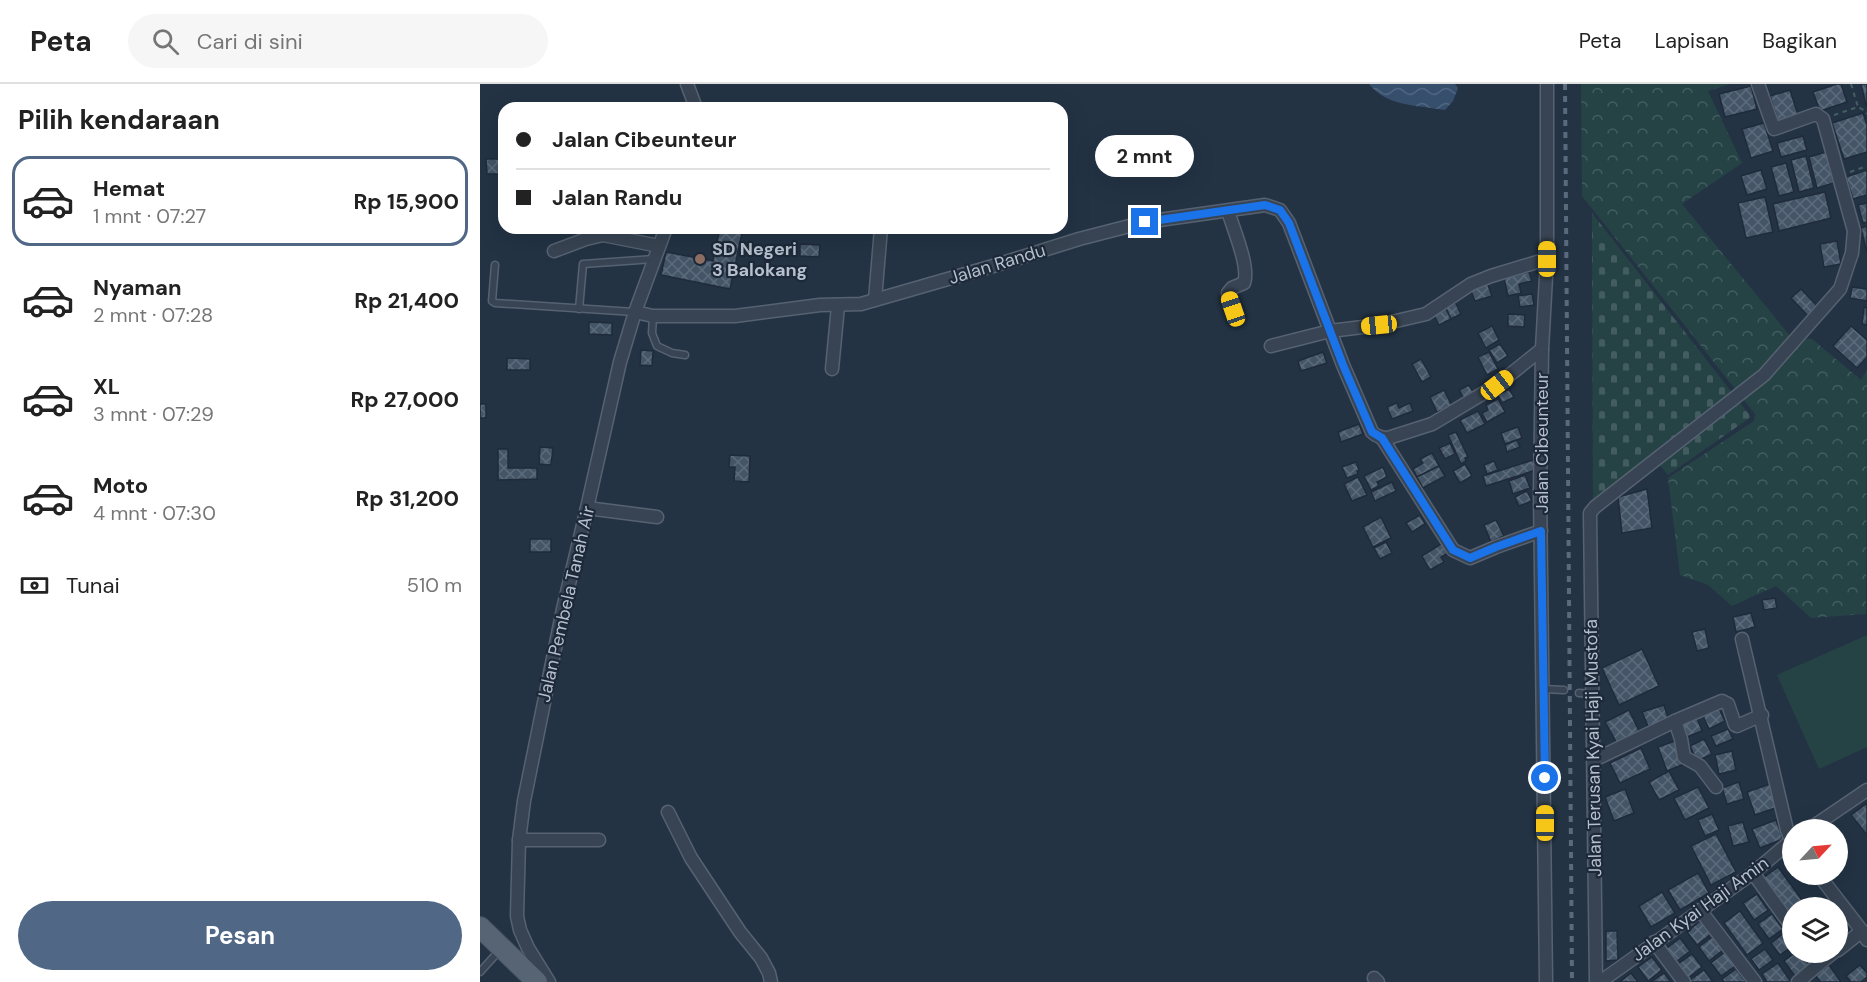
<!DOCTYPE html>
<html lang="id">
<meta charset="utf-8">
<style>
:root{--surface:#fff;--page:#f6f6f6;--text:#222;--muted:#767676;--line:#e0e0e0;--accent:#506785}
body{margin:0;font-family:"DM Sans",sans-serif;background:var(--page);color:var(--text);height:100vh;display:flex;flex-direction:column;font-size:22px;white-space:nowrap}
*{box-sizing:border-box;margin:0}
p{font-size:20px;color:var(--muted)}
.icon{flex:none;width:33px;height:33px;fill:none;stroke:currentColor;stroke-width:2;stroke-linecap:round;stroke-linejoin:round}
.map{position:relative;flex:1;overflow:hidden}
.panel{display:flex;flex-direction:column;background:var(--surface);width:480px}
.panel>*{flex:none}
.top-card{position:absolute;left:18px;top:18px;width:570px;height:132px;border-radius:18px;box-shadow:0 6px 24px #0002;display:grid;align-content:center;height:132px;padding:0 18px;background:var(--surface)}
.needle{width:39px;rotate:64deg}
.controls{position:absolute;left:1302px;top:735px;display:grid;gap:12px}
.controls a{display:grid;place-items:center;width:66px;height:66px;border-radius:50%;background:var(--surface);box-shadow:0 6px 24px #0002;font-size:30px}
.end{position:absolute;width:27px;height:27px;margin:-14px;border:8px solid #1a73e8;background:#fff;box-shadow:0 0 0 3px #fff}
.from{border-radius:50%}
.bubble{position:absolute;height:42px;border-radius:21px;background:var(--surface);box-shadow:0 6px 24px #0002;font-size:20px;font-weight:700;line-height:42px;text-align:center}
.car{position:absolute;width:18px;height:36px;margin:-18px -9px;border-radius:8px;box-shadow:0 0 4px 2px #0007;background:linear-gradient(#f5c518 24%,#345 0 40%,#f5c518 0 76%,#345 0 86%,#f5c518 0)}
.top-card b{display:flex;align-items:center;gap:21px;height:57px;font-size:22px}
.top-card b+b{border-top:2px solid var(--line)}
.top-card i{width:15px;height:15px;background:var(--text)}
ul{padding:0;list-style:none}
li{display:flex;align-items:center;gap:18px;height:90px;margin:0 12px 9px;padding:0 6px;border:3px solid transparent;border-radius:18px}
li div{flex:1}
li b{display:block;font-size:22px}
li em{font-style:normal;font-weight:700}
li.on{border-color:var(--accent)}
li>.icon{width:54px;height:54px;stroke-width:1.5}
h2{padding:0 18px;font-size:27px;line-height:72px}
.pay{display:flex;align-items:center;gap:15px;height:66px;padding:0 18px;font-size:22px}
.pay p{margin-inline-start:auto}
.cta{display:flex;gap:12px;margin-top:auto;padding:12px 18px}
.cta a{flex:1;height:69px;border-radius:36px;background:var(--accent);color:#fff;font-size:24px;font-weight:700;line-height:69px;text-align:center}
header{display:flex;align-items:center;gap:36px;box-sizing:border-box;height:84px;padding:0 30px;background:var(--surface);border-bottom:2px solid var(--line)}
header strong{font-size:28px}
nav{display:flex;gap:33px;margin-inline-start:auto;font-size:21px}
.search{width:420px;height:54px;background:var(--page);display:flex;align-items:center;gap:15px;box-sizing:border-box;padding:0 21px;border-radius:33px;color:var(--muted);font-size:22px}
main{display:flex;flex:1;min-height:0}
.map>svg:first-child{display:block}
.forest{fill:url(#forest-crowns)}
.cemetery{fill:url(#cemetery-stones)}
.garden{fill:#254345}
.water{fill:url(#water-waves)}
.building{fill:url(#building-cross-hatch);stroke:#1f2b3b;stroke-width:1.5}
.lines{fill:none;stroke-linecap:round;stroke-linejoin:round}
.service-casing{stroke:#566271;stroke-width:9}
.minor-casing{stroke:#566271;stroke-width:15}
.primary-casing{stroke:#455060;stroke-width:22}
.path{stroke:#445f61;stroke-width:2;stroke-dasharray:4.5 4.5;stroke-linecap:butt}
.service{stroke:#384453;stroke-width:6}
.minor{stroke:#384453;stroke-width:12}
.primary{stroke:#566473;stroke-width:20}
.rail{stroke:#5a697b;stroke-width:4;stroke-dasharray:6 6;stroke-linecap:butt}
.route{stroke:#1a73e8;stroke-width:8}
.education-dot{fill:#8d6e63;stroke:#1d2939;stroke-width:2}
.labels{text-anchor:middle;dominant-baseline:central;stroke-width:4.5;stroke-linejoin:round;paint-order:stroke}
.poi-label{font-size:18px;font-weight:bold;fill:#b5bfcd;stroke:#1d2939;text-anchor:start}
.street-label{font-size:18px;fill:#b5bfcd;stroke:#1d2939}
</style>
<header>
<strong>Peta</strong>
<div class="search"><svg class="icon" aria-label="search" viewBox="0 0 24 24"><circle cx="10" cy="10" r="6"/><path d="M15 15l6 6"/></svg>Cari di sini</div>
<nav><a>Peta</a><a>Lapisan</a><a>Bagikan</a></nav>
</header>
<main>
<section class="panel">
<h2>Pilih kendaraan</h2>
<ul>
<li class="on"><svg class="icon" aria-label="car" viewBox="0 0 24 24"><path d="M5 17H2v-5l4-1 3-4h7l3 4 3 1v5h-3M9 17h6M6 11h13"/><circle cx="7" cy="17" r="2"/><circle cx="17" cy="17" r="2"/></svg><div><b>Hemat</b><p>1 mnt · 07:27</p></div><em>Rp 15,900</em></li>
<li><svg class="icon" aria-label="car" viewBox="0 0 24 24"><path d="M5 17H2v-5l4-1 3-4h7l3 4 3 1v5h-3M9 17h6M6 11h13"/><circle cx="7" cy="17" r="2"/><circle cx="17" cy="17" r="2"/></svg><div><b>Nyaman</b><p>2 mnt · 07:28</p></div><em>Rp 21,400</em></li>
<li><svg class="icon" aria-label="car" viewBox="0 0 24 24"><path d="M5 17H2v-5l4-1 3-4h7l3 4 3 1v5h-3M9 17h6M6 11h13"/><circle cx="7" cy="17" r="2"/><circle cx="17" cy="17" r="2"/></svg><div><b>XL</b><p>3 mnt · 07:29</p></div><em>Rp 27,000</em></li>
<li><svg class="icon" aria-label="car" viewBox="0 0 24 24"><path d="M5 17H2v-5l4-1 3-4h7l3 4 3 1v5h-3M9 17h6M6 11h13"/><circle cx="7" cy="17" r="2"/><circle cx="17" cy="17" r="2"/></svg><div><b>Moto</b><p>4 mnt · 07:30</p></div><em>Rp 31,200</em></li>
</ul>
<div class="pay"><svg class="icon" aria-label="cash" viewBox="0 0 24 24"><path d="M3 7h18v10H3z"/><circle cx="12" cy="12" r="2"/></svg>Tunai<p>510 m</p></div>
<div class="cta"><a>Pesan</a></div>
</section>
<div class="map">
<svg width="1387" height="898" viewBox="0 0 1387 898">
<defs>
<pattern id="forest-crowns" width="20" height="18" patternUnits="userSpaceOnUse" patternTransform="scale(1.5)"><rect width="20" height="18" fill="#254345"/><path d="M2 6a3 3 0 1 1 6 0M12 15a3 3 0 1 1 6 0" fill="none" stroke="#425c5f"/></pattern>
<pattern id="cemetery-stones" width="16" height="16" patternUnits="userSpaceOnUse" patternTransform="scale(1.5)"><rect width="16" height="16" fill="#254345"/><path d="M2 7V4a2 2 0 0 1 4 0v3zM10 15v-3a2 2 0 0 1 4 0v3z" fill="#425c5f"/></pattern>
<pattern id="water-waves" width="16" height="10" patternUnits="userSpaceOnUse" patternTransform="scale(1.5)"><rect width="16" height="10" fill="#364f6d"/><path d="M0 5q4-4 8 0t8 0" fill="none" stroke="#516781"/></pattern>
<pattern id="building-cross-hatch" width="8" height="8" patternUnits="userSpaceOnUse" patternTransform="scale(1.5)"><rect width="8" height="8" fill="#445568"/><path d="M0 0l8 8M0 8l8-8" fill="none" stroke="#5d6c7c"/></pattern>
</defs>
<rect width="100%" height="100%" fill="#233344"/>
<path class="forest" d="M1101 0H1250L1228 7 1262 79 1202 120 1311 253 1332 255 1381 296 1387 286 1386 530 1331 534 1296 502 1252 522 1228 501 1200 491 1188 394 1274 337 1275 330 1102 112Z"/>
<path class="cemetery" d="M1112 129 1271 333 1188 391 1176 376 1113 418Z"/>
<path class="garden" d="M1387 551V663L1339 685 1297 591Z"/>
<path class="water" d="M889 0H975L978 4 973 17 965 26C938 21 907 23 889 0Z"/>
<g class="building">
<path d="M1357 0H1361L1367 18 1340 27 1333 8Z"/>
<path d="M1381 0H1387V20L1386 21Z"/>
<path d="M1271 2 1277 25 1245 33 1239 10Z"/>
<path d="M1310 6 1318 31 1298 37 1290 12Z"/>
<path d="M1383 29 1387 41V68L1364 75 1352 39Z"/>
<path d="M1284 39 1293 67 1271 74 1262 45Z"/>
<path d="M1323 52 1327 66 1301 73 1297 59Z"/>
<path d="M1346 68 1354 99 1337 104 1329 73Z"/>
<path d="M1326 72 1334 104 1319 108 1311 76Z"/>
<path d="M6 75H24V90H7Z"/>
<path d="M1306 79 1314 108 1299 112 1291 83Z"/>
<path d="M1281 86 1287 105 1267 111 1261 92Z"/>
<path d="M1387 86V111L1373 115 1366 93Z"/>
<path d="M1345 108 1351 134 1299 147 1293 120Z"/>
<path d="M1285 113 1293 148 1266 154 1258 119Z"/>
<path d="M1387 119V138L1383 139 1378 121Z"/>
<path d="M1387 142V169L1381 144Z"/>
<path d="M240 144H263L250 205 181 191 186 168 233 177Z"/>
<path d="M1357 157 1361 180 1344 183 1340 160Z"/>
<path d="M320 160 340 161 339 173 320 172Z"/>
<path d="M1049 188 1052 197 1039 200 1041 209 1028 212 1024 194Z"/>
<path d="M1006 196 1012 212 995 217 989 202Z"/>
<path d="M1372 203 1387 205V217L1370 214Z"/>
<path d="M1321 205 1339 224 1329 233 1311 214Z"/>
<path d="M1052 210 1054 221 1040 223 1038 212Z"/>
<path d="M974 216 981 230 971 235 964 221Z"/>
<path d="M964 221 971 235 959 241 952 227Z"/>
<path d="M1384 223 1387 224V241L1382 240Z"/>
<path d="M1028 230 1045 231 1044 243 1028 242Z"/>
<path d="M109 238 132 239V251L109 250Z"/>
<path d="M1012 242 1019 256 1006 264 998 249Z"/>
<path d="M1371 242 1387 256V273L1377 284 1353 262Z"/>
<path d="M1020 260 1028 272 1017 279 1009 266Z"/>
<path d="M161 266 173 267 172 282 160 281Z"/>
<path d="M843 268 847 279 821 287 818 277Z"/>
<path d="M1009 268 1018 285 1007 291 998 273Z"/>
<path d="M27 274 50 275V286H27Z"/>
<path d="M941 275 951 293 942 298 932 280Z"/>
<path d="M989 301 994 310 985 316 979 306Z"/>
<path d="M1029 305 1034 313 1022 319 1018 311Z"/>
<path d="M964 306 972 322 957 328 950 313Z"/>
<path d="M1018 315 1025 328 1007 338 1002 329 1008 326 1006 321Z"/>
<path d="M917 319 919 324 930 319 933 327 912 335 907 323Z"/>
<rect x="0" y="320" width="6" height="14"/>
<path d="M998 327 1005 340 987 349 980 336Z"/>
<path d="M879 340 883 350 861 358 858 348Z"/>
<path d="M1038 343 1042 354 1025 360 1021 349Z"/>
<path d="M976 348 988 373 985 374 986 377 981 380 968 351Z"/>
<path d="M1037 356 1040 363 1027 368 1025 361Z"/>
<path d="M970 359 975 370 965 375 959 364Z"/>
<path d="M60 363 73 364 71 381 59 380Z"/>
<path d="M18 365H28V384H57V395L18 396Z"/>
<path d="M952 369 959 382 937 393 933 385 943 379 940 375Z"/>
<path d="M250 371 270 372 269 398 254 397 255 383H249Z"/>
<path d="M1053 376 1056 386 1006 402 1003 392Z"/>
<path d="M1014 377 1018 386 1007 390 1004 381Z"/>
<path d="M876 378 879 386 877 387 878 390 867 394 862 383Z"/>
<path d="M985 380 992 392 980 399 973 387Z"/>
<path d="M959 382 965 392 943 404 937 393Z"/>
<path d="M903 383 907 393 897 398 899 402 891 406 884 392Z"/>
<path d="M1045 391 1050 404 1033 410 1029 397Z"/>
<path d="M878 393 887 411 872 417 864 400Z"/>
<path d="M912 398 916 407 895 417 891 408Z"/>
<path d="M1167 405 1172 444 1142 449 1138 413Z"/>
<path d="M1047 407 1052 417 1039 422 1035 413Z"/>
<path d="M940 431 945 440 932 448 926 439Z"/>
<path d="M901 433 911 454 893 463 883 443Z"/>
<path d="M1016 436 1024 452 1011 458 1004 441Z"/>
<rect x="50" y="455" width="21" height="13"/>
<path d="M906 458 912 469 900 475 894 464Z"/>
<path d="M964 458 970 468 961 473 964 478 950 486 942 472Z"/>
<path d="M1295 514 1297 524 1284 526 1282 516Z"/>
<path d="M1271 529 1275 543 1256 548 1253 533Z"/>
<path d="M1225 545 1229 564 1217 567 1212 548Z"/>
<path d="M1162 565 1179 602 1139 621 1122 584Z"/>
<path d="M1184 621 1189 637 1168 642 1162 628Z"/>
<path d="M1239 625 1245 637 1229 645 1223 632Z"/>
<path d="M1149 626 1159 647 1137 659 1125 638Z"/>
<path d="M1217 634 1222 647 1204 654 1199 642Z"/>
<path d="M1248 645 1253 655 1236 662 1231 652Z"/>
<path d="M1224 655 1232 670 1217 677 1210 662Z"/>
<path d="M1195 657 1204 680 1187 687 1178 663Z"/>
<path d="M1161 664 1170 685 1140 699 1130 679Z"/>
<path d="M1252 667 1256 686 1239 690 1235 671Z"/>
<path d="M1189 687 1199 706 1179 716 1169 698Z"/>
<path d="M1259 698 1264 715 1247 720 1242 704Z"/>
<path d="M1290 700 1298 723 1275 731 1267 708Z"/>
<path d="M1218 703 1229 724 1205 736 1194 714Z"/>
<path d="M1145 705 1154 729 1134 737 1125 713Z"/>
<path d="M1387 719V751L1371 731Z"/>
<path d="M1232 730 1239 746 1225 752 1218 736Z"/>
<path d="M1296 736 1303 755 1280 764 1272 745Z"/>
<path d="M1263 738 1269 758 1253 762 1248 742Z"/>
<path d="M1236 750 1256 788 1231 801 1211 762Z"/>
<path d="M1298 783 1327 823 1312 824V834L1283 794Z"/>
<path d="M1218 789 1229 809 1200 826 1188 806Z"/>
<path d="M1182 808 1195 829 1171 843 1159 822Z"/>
<path d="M1277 810 1288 826 1274 836 1263 819Z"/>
<path d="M1260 827 1283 859 1267 871 1244 839Z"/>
<path d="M1292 830 1303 845 1289 855 1278 840Z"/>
<path d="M1358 833 1369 847 1358 855Z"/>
<path d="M1220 837 1231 850 1217 861 1207 848Z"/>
<path d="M1126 847H1137L1138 876 1126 877Z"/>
<path d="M1304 849 1312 862 1300 871 1291 859Z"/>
<path d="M1232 853 1243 866 1229 877 1219 863Z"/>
<path d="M1200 854 1210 867 1196 878 1186 865Z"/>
<path d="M1285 865 1293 876 1279 886 1271 875Z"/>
<path d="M1245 868 1255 882 1241 892 1231 879Z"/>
<path d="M1316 868H1320L1332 884 1317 895 1304 877Z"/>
<path d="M1212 870 1222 883 1208 894 1198 880Z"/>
<path d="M1172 873 1182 886 1168 897 1158 883Z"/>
<path d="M1298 879 1311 898H1287L1282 890Z"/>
<path d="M1349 881 1361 898H1341L1335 891Z"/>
<path d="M1380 881 1387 889V893L1381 898H1371L1366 892Z"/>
<path d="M1256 885 1266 898H1244L1242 895Z"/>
<path d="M1224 886 1233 898H1211L1210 896Z"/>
<path d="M1151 889 1158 898H1140Z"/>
<path d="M1184 889 1191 898H1171Z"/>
</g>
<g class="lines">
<g class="service-casing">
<g id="service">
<path d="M15 181 12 217 15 219 154 228"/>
<path d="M99 225 103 180 174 175"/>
<path d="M173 232 172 249 177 262 192 269 205 271"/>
<path d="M1063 605 1084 606"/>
<path d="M1099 609 1112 610"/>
<path d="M0 888 19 867"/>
</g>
</g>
<g class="minor-casing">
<g id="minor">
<path d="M207 0 216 24"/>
<path d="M748 127C753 144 770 183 764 199L752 204 748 209 753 225"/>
<path d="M74 167 106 155 123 151 179 162"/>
<path d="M395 216 401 144"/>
<path d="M155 228 173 232H255L340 221 381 220 513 182 599 155 665 138 785 121 800 126 809 139 863 281 892 348C897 353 902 354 908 354L952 340 1017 301 1062 265"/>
<path d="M791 262 850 247 899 241 946 230 991 200 1011 192 1067 175"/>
<path d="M352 285 358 222"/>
<path d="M902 354 973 466 990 474 1016 463 1061 447"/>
<path d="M107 424 177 433"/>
<path d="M1262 555 1307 746 1312 758"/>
<path d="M1195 637 1201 655 1204 673 1220 682 1236 703"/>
<path d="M1114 676 1195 637 1242 617 1248 620 1255 641 1257 642 1282 631"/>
<path d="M188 728 211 774 260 848 281 874 289 889 291 898"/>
<path d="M1328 746 1387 706"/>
<path d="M39 756H119"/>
<path d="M1273 789 1312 843"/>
<path d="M1338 790 1382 847 1387 856"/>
<path d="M1220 826 1275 898"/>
<path d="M1174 858 1204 898"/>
<path d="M1358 866 1382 847"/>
<path d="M1339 880 1354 868"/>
<path d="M894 894 898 898"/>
<path d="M69 898 48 864 40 846 37 832 39 756 44 717 83 525 107 424 140 278 155 228 186 144"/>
<path d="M1066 898 1060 407 1062 265 1067 175V0"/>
<path d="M1116 898 1110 429 1115 423 1284 291 1360 205 1372 169 1374 147 1343 35 1336 30 1294 45 1278 0"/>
<path d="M1120 898 1273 789 1312 756"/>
<path d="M1318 898 1339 880 1330 868"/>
</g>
</g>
<g class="primary-casing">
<path id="primary" d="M0 843 57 898"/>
</g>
<g class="path">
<path d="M1371 0 1378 23"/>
<path d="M1354 31 1378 23 1386 27 1387 30"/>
<path d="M1370 88 1387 82"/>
</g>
<use href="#service" class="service"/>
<use href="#minor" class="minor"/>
<use href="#primary" class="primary"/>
<path class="rail" d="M1085 0 1092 898"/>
</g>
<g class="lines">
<path class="route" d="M665 138 785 121 800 126 809 139 863 281 892 348 902 354 973 466 990 474 1016 463 1061 447 1065 694"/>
</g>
<circle class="education-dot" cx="220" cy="175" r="6"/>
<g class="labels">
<g class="poi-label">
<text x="232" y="165">SD Negeri<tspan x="232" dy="21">3 Balokang</tspan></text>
</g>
<g class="street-label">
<text transform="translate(517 180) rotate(-17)">Jalan Randu</text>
<text transform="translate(1062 359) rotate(-90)">Jalan Cibeunteur</text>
<text transform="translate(86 520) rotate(-77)">Jalan Pembela Tanah Air</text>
<text transform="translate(1113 664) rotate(-91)">Jalan Terusan Kyai Haji Mustofa</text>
<text transform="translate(1220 825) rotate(-36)">Jalan Kyai Haji Amin</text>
</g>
</g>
</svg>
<div class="controls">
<a><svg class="needle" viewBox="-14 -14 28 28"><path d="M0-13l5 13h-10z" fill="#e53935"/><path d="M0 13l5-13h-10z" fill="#767676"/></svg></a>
<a><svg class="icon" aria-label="layers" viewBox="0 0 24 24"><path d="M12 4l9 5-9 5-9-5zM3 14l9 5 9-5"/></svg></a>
</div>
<i class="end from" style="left:1065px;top:694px"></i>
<i class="end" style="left:665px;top:138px"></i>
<div class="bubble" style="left:615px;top:51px;width:99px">2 mnt</div>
<i class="car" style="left:1067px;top:175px;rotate:0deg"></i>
<i class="car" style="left:753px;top:225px;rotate:341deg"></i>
<i class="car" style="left:899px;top:241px;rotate:264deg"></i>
<i class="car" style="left:1017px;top:301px;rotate:52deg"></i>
<i class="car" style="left:1065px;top:739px;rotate:0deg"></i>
<div class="top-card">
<b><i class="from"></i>Jalan Cibeunteur</b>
<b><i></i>Jalan Randu</b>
</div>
</div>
</main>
